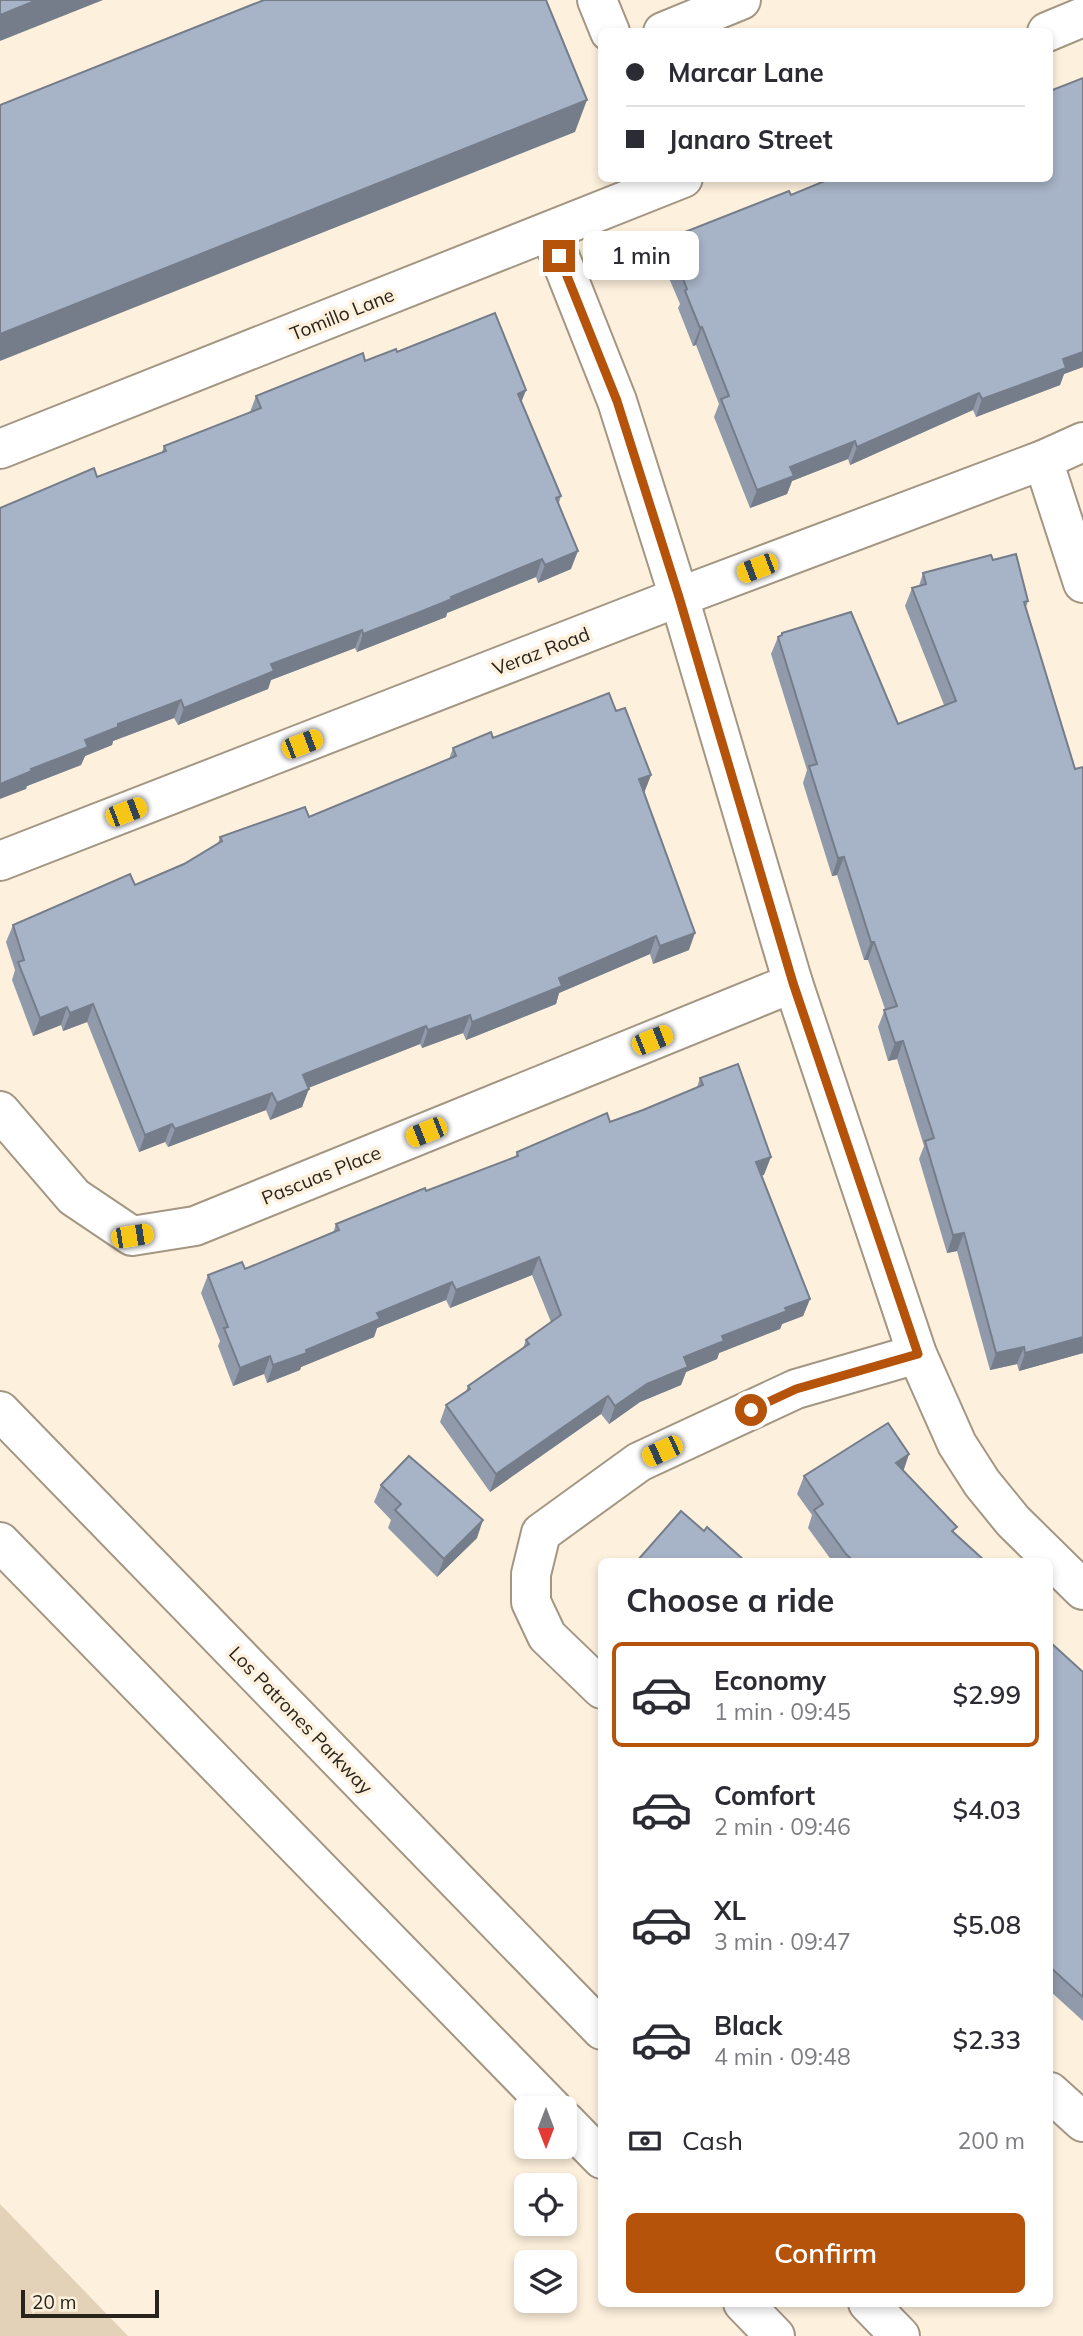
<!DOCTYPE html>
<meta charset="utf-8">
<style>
:root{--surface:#fff;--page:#f7f7f7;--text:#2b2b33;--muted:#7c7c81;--line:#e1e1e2;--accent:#b45309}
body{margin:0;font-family:Mulish,sans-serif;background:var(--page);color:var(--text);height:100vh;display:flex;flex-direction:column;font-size:26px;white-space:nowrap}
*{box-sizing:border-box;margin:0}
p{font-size:23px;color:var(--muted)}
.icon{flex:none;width:38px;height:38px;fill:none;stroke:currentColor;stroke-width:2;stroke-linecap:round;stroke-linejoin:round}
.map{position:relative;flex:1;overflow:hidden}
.panel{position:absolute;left:598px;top:1558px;width:455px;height:749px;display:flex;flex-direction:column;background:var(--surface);border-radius:10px;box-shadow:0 4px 10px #0003}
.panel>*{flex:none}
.guide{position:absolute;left:598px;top:28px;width:455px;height:154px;border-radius:10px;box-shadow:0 4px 10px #0003;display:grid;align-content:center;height:154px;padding:0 28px;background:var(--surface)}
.needle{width:46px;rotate:180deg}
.controls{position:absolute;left:514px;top:2096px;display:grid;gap:14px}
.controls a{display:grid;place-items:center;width:63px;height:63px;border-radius:10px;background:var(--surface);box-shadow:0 4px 10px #0003;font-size:35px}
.scale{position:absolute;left:21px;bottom:18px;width:138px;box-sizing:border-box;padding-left:7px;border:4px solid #28231b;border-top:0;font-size:19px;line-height:24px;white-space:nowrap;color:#28231b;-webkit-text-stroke:5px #fdf0dc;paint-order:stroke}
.end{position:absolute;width:32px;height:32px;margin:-16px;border:9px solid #b45309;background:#fff;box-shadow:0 0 0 4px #fff}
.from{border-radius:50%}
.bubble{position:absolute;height:49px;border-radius:10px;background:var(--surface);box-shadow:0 4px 10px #0003;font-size:23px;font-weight:600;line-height:49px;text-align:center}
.car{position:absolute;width:21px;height:42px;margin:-21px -10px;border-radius:9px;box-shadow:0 0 5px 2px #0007;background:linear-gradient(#f5c518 24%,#345 0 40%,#f5c518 0 76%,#345 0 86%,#f5c518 0)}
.guide b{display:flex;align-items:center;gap:24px;height:66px;font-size:26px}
.guide b+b{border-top:2px solid var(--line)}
.guide i{width:18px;height:18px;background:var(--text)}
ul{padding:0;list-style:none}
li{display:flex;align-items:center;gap:21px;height:105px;margin:0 14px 10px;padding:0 14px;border:4px solid transparent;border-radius:10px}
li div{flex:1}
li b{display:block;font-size:26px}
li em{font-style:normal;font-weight:600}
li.active{border-color:var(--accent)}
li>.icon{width:63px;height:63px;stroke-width:1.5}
h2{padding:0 28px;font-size:32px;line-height:84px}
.pay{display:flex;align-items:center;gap:18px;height:77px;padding:0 28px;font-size:26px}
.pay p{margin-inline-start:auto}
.button{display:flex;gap:14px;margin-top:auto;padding:14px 28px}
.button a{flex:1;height:80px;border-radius:10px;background:var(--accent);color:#fff;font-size:28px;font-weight:600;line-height:80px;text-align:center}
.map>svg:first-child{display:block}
.grass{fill:#e3d2b8}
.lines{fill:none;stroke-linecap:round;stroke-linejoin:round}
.minor-casing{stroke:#a39683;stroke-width:42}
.highway-casing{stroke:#a39683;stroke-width:42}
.minor{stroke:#fff;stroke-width:38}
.highway{stroke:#fff;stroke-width:38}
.wall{fill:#909aaa}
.shaded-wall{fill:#757d8b}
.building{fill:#a7b3c6;stroke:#757d8b;stroke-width:2}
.route{stroke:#b45309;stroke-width:9}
.labels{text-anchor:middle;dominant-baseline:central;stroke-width:7;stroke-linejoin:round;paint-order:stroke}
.street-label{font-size:19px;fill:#28231b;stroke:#fdf0dc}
</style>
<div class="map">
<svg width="1083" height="2336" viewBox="0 0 1083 2336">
<rect width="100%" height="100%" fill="#fdf0dc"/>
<path class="grass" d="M0 2204 128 2336H0Z"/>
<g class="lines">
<g class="minor-casing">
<g id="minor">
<path d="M597 0 610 32"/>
<path d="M663 32 741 0"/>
<path d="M1047 32 1083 17"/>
<path d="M550 232 617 401 679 597 793 983 917 1354 957 1444 982 1483 1013 1521 1083 1590"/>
<path d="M0 449 683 178"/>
<path d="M1043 460 1083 583"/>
<path d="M0 861 679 597 1043 460 1083 442"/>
<path d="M0 1111 74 1197 132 1236 195 1226 793 983"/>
<path d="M602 1689 547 1636 531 1602V1574L541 1533 639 1462 796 1389 917 1354"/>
<path d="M1050 2092 1083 2122"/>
</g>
</g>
<g class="highway-casing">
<g id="highway">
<path d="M0 1411 602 2030"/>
<path d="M0 1542 553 2109"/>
<path d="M565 2121 602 2159"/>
<path d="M743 2303 775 2336"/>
<path d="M868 2303 900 2336"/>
</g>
</g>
<use href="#minor" class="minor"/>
<use href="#highway" class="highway"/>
</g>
<g class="wall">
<path d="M1083 78V367L1064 374 1060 385 976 417 973 410 850 465 848 459 792 481 787 494 750 508 714 417 719 404 696 345 693 346 678 308 680 304 660 257 667 239 791 195 1050 178Z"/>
<path d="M397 352 526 390 521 402 561 496 559 503 571 569 538 583 536 577 447 613 446 617 413 630 357 652 355 648 271 680 268 689 178 725 174 718 113 741 112 745 85 756 81 765 27 786 26 789 97 477 162 452 164 446 250 412 256 396 365 361Z"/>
<path d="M993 560 1028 601 1026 607 1075 769 1083 767V1353L1019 1371 1017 1364 990 1370 957 1251 947 1253 919 1159 924 1146 897 1059 888 1061 878 1027 885 1009 868 960H864L837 875 832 876 803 783 807 770 771 654 778 637 781 636 782 633 898 724 944 705 905 606 912 588 919 586 923 573Z"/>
<path d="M616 711 651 775 644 793 689 950 653 964 650 954 559 993 556 1004 466 1040 463 1033 422 1048 420 1044 308 1088 302 1107 270 1120 266 1110 168 1147 165 1142 139 1152 87 1022 63 1031 61 1025 33 1036 12 980 15 970 6 942 13 925 135 885 184 864 218 844 220 837 309 817 449 759 453 748Z"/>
<path d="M700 1078 764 1175H762L810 1299 803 1316 782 1324 780 1329 719 1353 717 1359 686 1372 681 1385 640 1402 609 1424 601 1414 490 1492 440 1422 446 1405 466 1391 468 1386 523 1348 526 1340 551 1322 532 1275 450 1308 446 1300 377 1328 374 1337 301 1367 300 1370 267 1383 264 1374 233 1386 218 1346 220 1341 201 1293 208 1275 245 1269 333 1233 336 1224 515 1158 517 1152 643 1110 697 1087Z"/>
<path d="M909 1454 903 1471 955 1533 985 1561H832L808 1528 812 1515 797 1494 804 1476Z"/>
<path d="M381 1485 477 1538 437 1577 388 1528 391 1520 374 1502Z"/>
<path d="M1050 1642 1083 1672V2021L1050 1991Z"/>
</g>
<g class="shaded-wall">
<path d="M37 0H103L0 41V15Z"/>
<path d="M587 100 575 132 0 361V334Z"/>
<path d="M702 327 696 345 693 346 700 328Z"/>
<path d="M1083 352V367L1064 374 1060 385 976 417 982 399 1063 359Z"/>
<path d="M526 390 519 408 518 394Z"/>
<path d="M979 393 973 410 850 465 857 447Z"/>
<path d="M855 441 848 459 792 481 787 494 750 508 757 490 790 467Z"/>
<path d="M578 551 571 569 538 583 545 565Z"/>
<path d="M542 559 536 577 447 613 446 617 357 652 363 634Z"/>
<path d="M362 630 355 648 271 680 268 689 178 725 184 708 271 664Z"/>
<path d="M181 700 174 718 113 741 112 745 85 756 81 765 27 786 26 789 0 799V784L118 724Z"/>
<path d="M651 775 644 793 632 797 639 779Z"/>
<path d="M844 857 837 875 832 876 838 858Z"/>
<path d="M695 933 689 950 653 964 660 946Z"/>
<path d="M656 936 650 954 559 993 556 1004 466 1040 472 1022 559 978Z"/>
<path d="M871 942H874L868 960H864Z"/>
<path d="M93 1004 87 1022 63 1031 70 1013Z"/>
<path d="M67 1007 61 1025 33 1036 40 1018Z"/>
<path d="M470 1015 463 1033 422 1048 428 1030Z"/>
<path d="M426 1026 420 1044 298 1092 303 1075 305 1074Z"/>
<path d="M903 1041 897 1059 888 1061 895 1043Z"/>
<path d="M309 1089 302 1107 270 1120 277 1103Z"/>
<path d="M272 1093 266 1110 168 1147 175 1129Z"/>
<path d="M172 1124 165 1142 139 1152 145 1135Z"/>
<path d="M771 1157 764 1175 750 1179 756 1162Z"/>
<path d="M964 1233 957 1251 947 1253 953 1235Z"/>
<path d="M539 1257 532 1275 450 1308 456 1290Z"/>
<path d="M452 1282 446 1300 377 1328 374 1337 301 1367 300 1370 267 1383 273 1365 306 1350 377 1313Z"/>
<path d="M810 1299 803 1316 782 1324 780 1329 719 1353 717 1359 686 1372 681 1385 640 1402 609 1424 615 1406 684 1357 722 1336 785 1308Z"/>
<path d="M1083 1337V1353L1019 1371 1025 1353Z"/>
<path d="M1024 1347 1017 1364 990 1370 996 1353Z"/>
<path d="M270 1356 264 1374 233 1386 240 1368Z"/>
<path d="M608 1396 601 1414 490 1492 496 1474Z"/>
<path d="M909 1454 903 1472 896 1463Z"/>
<path d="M483 1520 477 1538 437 1577 444 1559Z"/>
</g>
<g class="building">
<path d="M0 0H37L0 15Z"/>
<path d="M264 0H546L587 100 0 334V105Z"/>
<path d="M1083 78V352L1063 359 1066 368 982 399 979 393 857 447 855 441 790 467 794 476 757 490 721 399 729 396 702 327 700 328 685 291 687 289 667 239 789 191 791 195 832 178H1050V91Z"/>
<path d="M495 313 526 390 518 394 561 496 556 498 578 551 545 565 542 559 451 597 452 599 420 612 363 634 362 630 271 664 274 671 184 708 181 700 118 724V727L85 740 88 747 31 769 32 771 0 784V508L94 468 97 477 166 451 164 446 261 408 256 396 363 353 365 361 396 349 397 352Z"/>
<path d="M1016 554 1028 601 1024 602 1075 769 1083 767V1337L1025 1353 1024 1347 996 1353 964 1233 953 1235 925 1141 934 1138 903 1041 895 1043 884 1010 897 1006 874 942H871L844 857 838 858 809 766 817 764 778 637 782 635V633L851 612 898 724 956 701 912 588 926 584 923 573 991 555 993 560Z"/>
<path d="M609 693 616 711 625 708 651 775 639 779 695 933 660 946 656 936 559 978 562 986 472 1022 470 1015 428 1030 426 1026 305 1074 303 1075 309 1089 277 1103 272 1093 175 1129 172 1124 145 1135 93 1004 70 1013 67 1007 40 1018 18 962 24 960 13 925 130 874 135 885 184 864 222 841 220 837 305 807 309 817 456 756 453 748 491 732 493 738Z"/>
<path d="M738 1064 771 1157 756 1162 810 1299 785 1308 787 1311 722 1336 724 1341 684 1357 688 1367 647 1384 615 1406 608 1396 496 1474 446 1405 470 1389 468 1386 529 1344 526 1340 561 1315 539 1257 456 1290 452 1282 377 1313 380 1319 306 1350 307 1353 273 1365 270 1356 240 1368 224 1328 228 1327 208 1275 242 1262 245 1269 339 1230 336 1224 425 1188 426 1191 518 1156 517 1152 607 1113 610 1122 643 1110 703 1085 700 1078Z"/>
<path d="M888 1423 909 1454 896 1463 957 1527 952 1531 985 1561H853L846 1554 814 1510 823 1504 804 1476Z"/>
<path d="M409 1456 483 1520 444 1559 395 1510 401 1504 381 1485Z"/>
<path d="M681 1511 704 1531 707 1527 745 1561H637Z"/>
<path d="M1050 1642 1083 1672V1997L1050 1967Z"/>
</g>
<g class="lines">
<path class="route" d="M559 256 617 401 679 597 793 983 918 1354 796 1389 751 1410"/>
</g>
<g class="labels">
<g class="street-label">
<text transform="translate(342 314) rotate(-22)">Tomillo Lane</text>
<text transform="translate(541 651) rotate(-21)">Veraz Road</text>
<text transform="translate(321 1175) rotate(-22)">Pascuas Place</text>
<text transform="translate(301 1720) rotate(46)">Los Patrones Parkway</text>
</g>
</g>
</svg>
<div class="controls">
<a><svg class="needle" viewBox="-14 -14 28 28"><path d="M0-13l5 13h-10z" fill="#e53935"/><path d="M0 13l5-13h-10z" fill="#7c7c81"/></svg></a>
<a><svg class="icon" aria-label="locate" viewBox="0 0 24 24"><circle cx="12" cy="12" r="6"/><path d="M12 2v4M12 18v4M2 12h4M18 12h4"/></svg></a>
<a><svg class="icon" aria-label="layers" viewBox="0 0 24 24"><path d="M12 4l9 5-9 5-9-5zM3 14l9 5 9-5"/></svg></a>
</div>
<div class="scale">20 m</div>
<i class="end from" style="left:751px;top:1410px"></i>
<i class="end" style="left:559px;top:256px"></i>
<div class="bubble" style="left:583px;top:231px;width:116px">1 min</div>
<i class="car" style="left:757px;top:568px;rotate:249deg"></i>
<i class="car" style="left:302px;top:744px;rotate:69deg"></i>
<i class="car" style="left:126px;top:812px;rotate:69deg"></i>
<i class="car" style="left:652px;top:1040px;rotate:68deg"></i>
<i class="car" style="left:426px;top:1132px;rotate:248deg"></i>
<i class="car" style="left:132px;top:1236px;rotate:81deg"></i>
<i class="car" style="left:662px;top:1451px;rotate:245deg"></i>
<div class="guide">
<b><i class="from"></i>Marcar Lane</b>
<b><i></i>Janaro Street</b>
</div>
<section class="panel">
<h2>Choose a ride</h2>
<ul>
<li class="active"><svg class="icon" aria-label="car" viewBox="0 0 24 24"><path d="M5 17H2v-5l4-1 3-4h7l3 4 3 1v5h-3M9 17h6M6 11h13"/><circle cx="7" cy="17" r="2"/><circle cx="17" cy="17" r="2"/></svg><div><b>Economy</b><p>1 min · 09:45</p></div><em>$2.99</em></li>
<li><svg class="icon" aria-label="car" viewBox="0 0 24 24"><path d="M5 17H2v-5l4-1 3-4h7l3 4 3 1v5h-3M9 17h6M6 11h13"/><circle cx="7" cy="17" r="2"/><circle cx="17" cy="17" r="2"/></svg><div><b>Comfort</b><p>2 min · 09:46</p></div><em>$4.03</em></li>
<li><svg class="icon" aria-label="car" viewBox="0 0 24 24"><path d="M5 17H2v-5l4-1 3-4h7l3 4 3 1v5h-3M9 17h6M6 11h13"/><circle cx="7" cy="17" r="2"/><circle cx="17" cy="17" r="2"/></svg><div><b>XL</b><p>3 min · 09:47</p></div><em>$5.08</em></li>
<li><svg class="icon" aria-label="car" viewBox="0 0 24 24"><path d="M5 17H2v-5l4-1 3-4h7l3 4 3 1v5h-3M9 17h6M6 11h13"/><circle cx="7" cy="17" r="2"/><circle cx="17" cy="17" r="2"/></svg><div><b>Black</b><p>4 min · 09:48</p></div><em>$2.33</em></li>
</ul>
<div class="pay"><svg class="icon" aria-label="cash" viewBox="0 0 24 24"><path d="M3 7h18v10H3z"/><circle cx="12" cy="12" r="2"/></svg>Cash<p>200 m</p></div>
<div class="button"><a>Confirm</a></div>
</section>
</div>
